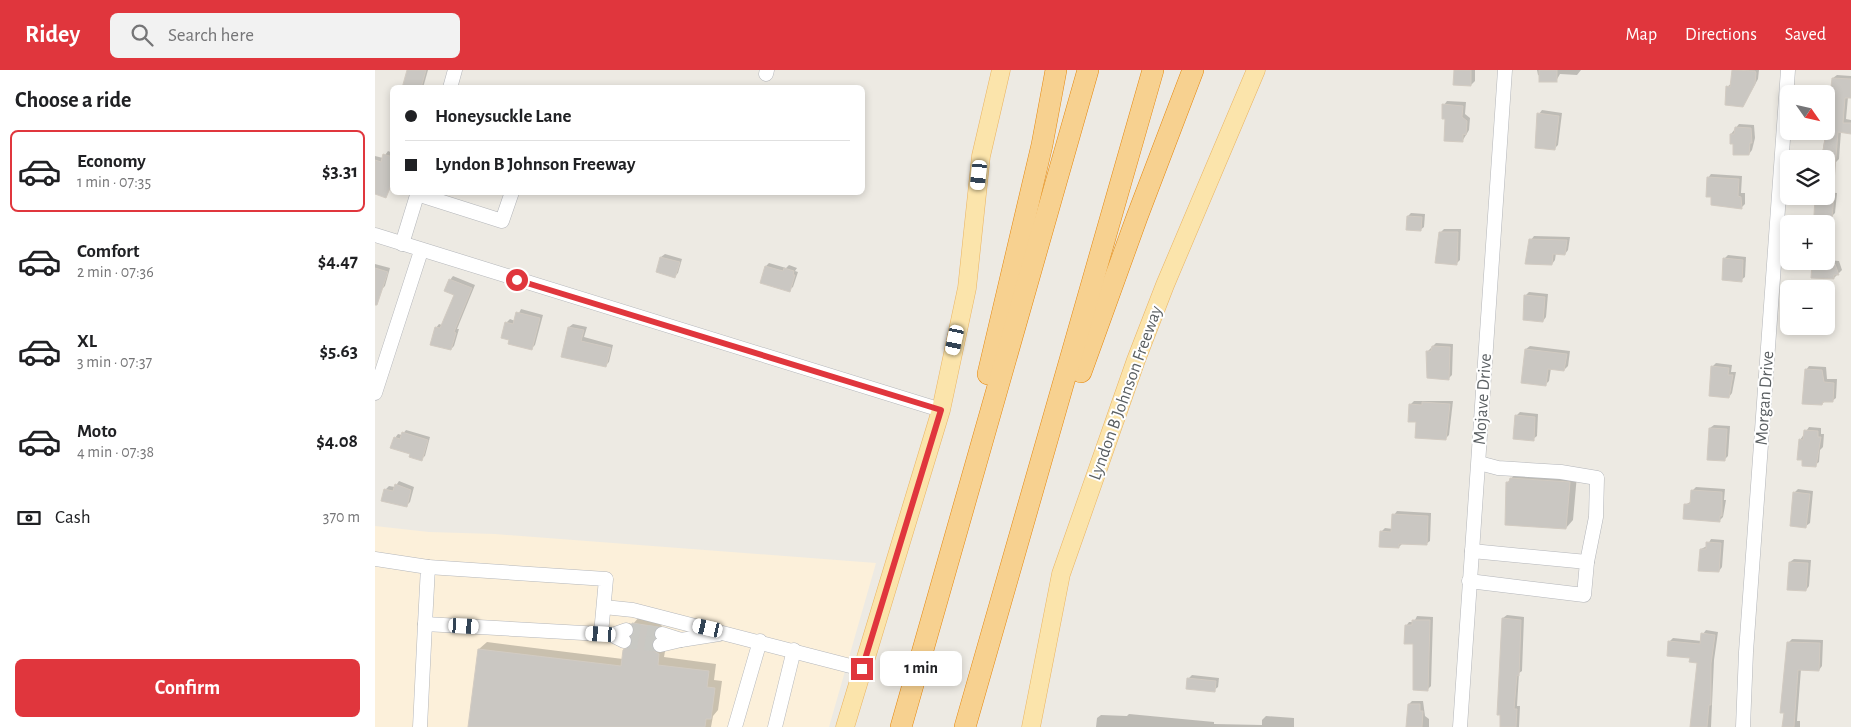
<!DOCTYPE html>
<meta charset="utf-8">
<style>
:root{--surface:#fff;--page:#f2f2f2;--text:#202124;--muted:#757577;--line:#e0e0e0;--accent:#e0363d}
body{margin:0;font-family:"Alegreya Sans",sans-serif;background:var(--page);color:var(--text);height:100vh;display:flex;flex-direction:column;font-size:19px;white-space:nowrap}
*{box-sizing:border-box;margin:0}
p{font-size:16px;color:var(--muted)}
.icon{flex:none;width:28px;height:28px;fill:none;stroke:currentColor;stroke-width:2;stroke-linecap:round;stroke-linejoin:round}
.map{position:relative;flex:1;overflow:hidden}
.details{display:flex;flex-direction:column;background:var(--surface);width:375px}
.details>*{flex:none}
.top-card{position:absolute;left:15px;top:15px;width:475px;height:110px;border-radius:8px;box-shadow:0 2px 8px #0003;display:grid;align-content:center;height:110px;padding:0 15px;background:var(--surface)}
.needle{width:32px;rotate:124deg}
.tools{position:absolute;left:1405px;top:15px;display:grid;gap:10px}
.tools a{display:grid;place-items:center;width:55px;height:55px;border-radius:8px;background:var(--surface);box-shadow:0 2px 8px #0003;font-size:25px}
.end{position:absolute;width:22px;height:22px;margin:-11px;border:6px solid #e0363d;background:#fff;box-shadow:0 0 0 2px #fff}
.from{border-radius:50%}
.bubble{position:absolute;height:35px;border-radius:8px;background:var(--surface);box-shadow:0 2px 8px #0003;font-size:16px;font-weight:700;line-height:35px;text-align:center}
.car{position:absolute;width:15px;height:30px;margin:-15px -8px;border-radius:6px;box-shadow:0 0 4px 1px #0007;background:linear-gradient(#fff 24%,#345 0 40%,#fff 0 76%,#345 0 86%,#fff 0)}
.top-card b{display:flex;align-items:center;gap:18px;height:48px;font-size:19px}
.top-card b+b{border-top:1px solid var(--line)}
.top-card i{width:12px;height:12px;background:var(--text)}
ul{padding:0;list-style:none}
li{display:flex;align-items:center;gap:15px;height:82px;margin:0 10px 8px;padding:0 5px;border:2px solid transparent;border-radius:8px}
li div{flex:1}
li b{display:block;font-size:19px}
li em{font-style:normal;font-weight:700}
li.active{border-color:var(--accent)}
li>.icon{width:45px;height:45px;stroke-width:1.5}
h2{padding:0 15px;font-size:22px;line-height:60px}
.pay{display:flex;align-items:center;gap:12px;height:55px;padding:0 15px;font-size:19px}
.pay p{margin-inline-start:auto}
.cta{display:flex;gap:10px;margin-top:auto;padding:10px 15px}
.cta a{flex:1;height:58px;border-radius:8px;background:var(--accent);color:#fff;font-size:20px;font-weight:700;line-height:58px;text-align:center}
header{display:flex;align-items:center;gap:30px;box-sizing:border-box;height:70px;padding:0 25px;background:var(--accent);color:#fff}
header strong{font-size:24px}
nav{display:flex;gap:28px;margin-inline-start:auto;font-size:18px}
.search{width:350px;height:45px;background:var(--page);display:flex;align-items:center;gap:12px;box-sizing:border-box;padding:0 18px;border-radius:8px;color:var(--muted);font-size:19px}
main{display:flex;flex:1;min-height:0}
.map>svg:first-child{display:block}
.commercial{fill:#fcf0da}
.shadow{fill:#0003}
.building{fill:#cac7c2;stroke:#d2cbc2}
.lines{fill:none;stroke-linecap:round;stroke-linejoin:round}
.minor-tunnel{stroke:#c8c8c3;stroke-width:14;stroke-dasharray:14 7;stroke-linecap:butt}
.minor-casing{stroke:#b4b6ba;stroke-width:15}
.major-casing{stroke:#eab360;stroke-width:19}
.highway-casing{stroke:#e5870c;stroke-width:22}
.minor{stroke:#fff;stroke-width:14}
.major{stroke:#fbe4ab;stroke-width:18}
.highway{stroke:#f7d190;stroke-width:21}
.route{stroke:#e0363d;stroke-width:6}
.labels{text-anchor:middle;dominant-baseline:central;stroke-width:4;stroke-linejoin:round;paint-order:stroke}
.street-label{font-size:18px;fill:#5b6063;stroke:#fff}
</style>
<header>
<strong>Ridey</strong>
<div class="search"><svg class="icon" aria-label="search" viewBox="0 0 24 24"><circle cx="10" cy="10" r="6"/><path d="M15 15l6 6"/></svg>Search here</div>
<nav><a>Map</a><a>Directions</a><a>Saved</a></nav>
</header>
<main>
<section class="details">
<h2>Choose a ride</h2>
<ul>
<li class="active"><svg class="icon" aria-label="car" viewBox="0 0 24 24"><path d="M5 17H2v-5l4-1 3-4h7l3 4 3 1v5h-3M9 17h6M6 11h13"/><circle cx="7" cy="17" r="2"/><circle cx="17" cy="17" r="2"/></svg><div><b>Economy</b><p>1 min · 07:35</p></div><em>$3.31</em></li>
<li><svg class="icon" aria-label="car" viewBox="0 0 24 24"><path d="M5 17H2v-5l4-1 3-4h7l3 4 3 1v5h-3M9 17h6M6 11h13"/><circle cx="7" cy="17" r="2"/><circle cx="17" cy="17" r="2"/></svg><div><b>Comfort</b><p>2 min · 07:36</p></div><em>$4.47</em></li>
<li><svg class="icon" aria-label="car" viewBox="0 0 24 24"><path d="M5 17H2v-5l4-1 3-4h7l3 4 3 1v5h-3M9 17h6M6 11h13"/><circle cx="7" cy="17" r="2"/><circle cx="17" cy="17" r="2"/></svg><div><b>XL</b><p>3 min · 07:37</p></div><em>$5.63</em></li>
<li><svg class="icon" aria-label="car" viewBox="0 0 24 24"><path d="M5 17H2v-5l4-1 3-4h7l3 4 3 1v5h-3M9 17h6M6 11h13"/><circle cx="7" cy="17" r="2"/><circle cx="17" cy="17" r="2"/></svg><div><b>Moto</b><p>4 min · 07:38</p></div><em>$4.08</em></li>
</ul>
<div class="pay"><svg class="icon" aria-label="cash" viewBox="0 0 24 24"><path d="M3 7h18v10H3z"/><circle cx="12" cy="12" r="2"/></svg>Cash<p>370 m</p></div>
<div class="cta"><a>Confirm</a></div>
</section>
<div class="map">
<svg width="1476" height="657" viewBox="0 0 1476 657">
<rect width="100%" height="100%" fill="#edeae3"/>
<path class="commercial" d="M0 456 54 462 120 464 501 493 454 657H0Z"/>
<g class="shadow">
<path d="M34 0H53L48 18H29Z"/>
<path d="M1079 0H1100V11L1096 15 1079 14Z"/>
<path d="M1162 0H1206L1202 5 1185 4 1181 11 1163 5Z"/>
<path d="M1358 0H1384L1383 9 1368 36 1352 17 1357 13Z"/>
<path d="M1462 5 1476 6V27H1473L1471 49 1476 50V62L1466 61 1464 89 1460 93 1446 89 1451 61V27L1457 24 1458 8Z"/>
<path d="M1072 31 1091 32 1090 44 1095 48 1094 60 1088 70 1071 48 1069 35Z"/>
<path d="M1167 40 1187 43 1183 75 1180 78 1164 44Z"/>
<path d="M1364 54 1379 55 1380 68 1377 80 1374 84 1359 73 1356 64Z"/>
<path d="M13 81 18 83V114L11 126 0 123V86L8 88Z"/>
<path d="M1336 104 1367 106 1366 123H1370V134L1366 138 1337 126 1333 108Z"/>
<path d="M1451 122 1462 123 1460 143 1457 146Z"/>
<path d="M1036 143 1050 144 1049 157 1045 160 1033 146Z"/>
<path d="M1069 159H1086L1085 190 1081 194 1066 162Z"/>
<path d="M1159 166 1195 167 1193 180 1190 184 1181 183 1180 190 1177 194 1156 170Z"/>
<path d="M290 184 307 189 303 203 300 206 282 201 286 187Z"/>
<path d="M1353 185 1371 187 1370 207 1366 210 1350 188Z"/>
<path d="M1451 190 1464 191 1467 200 1459 208 1438 193Z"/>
<path d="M394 193 411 198 414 195 422 198 420 201 423 202 418 217 414 220 391 196Z"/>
<path d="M0 194 15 198 10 216 6 220 0 218Z"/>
<path d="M78 206 100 215 82 259H84L79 276 76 279 61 258 64 254 67 255 81 224 75 210Z"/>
<path d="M1154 222 1173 224 1171 247 1168 251 1150 226Z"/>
<path d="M146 239 168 245 160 275 156 279 136 269 131 253 135 249 140 251Z"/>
<path d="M198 254 212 257 209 267 238 275 234 292 230 296 188 286 194 257Z"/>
<path d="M1061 273 1078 274 1077 305 1074 308 1053 281Z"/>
<path d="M1155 276 1195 281 1193 296 1189 300 1176 298 1174 311 1170 315 1151 279Z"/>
<path d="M1341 293 1357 295 1356 302H1361L1357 323 1354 327 1337 297Z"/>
<path d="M1434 296 1451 297 1452 309H1462L1461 328 1457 331H1450L1447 334 1431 300Z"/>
<path d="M1039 331H1078L1074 365 1071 368 1035 335Z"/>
<path d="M1145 342 1163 344 1162 366 1158 369 1141 346Z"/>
<path d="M1339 355 1355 356 1353 386 1350 389 1335 358Z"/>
<path d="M1434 357 1446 358V364H1449L1448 377 1445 380 1444 392 1440 395 1425 370Z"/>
<path d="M31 360 55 367 50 386 46 389 20 368 23 364 27 365Z"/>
<path d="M1143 401 1202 405 1198 450 1191 458 1133 412Z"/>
<path d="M24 411 39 417 35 432 31 436 8 430 11 419 14 416 20 417Z"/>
<path d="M1321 417 1350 419 1349 430H1351L1348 447 1344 451 1310 435 1317 431 1318 420Z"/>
<path d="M1423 419 1438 421 1435 453 1431 456 1419 423Z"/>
<path d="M1022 441 1056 443 1055 471 1051 474 1028 473 1024 477 1006 462 1010 458 1018 459 1019 445Z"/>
<path d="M1336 469 1349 470 1347 497 1344 501 1326 479 1332 476Z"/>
<path d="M1419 489 1436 490 1434 516 1431 520 1415 492Z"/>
<path d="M1132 545 1149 547 1147 601 1144 603 1142 636H1145L1144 657H1126V644H1123L1128 548Z"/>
<path d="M265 546 286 553 291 576 289 587 341 594 339 610 347 611 343 640 338 646 336 657H94L104 579 112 572 248 589 249 580 258 572 261 561 258 554Z"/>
<path d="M1042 546 1058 547 1056 616 1052 620 1040 573 1031 556 1034 552H1039Z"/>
<path d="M1331 560 1343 562 1339 590 1336 657H1318L1324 592 1294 572 1298 568 1327 571 1328 564Z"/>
<path d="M1417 569 1448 570 1447 596 1444 600 1426 599 1422 651H1425V657H1408L1414 572Z"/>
<path d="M817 605 844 608 843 617 839 620 813 609Z"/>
<path d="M1037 631H1048L1050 646 1054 649V657H1034V634Z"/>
<path d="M754 644 839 652V654L887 655V650L891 646 919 648V657H721L722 648 726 645 752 646Z"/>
</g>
<g class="building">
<path d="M32 0H51L46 18H27Z"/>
<path d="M1079 0H1096V16L1078 15Z"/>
<rect x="1164" y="0" width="18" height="12"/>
<path d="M1357 0 1380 1 1381 3 1380 14 1368 37 1350 35 1351 16 1355 17Z"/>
<path d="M1457 8 1476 9V28H1470L1468 53H1476V64L1463 62 1459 112H1451V89H1447L1451 61V27H1455Z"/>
<path d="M1067 34 1088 36 1087 47 1092 51 1091 65 1088 64V72L1069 71 1070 49H1067Z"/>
<path d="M1162 43 1184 46 1180 80 1160 78Z"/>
<path d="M1360 57 1376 58 1377 73H1375L1374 85H1358V74H1355V64H1359Z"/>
<path d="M8 84 18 87V110L11 128 0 124V90L6 92Z"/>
<path d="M1332 107 1364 109 1363 126 1366 127 1367 139 1336 135V127H1331Z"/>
<path d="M1442 126H1459L1457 148 1439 145 1440 128Z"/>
<path d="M1032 146 1047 147 1046 161 1031 160Z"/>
<path d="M1064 162H1083L1082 195 1060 193Z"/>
<path d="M1154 169 1192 170 1190 185 1178 184 1177 195 1150 194Z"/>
<path d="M285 187 305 192 300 208 281 202Z"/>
<path d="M1348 188 1368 190 1367 212 1347 210Z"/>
<path d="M1437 193 1460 194 1464 205H1459V209L1436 208Z"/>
<path d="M390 196 408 201 409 198 419 201 418 205H420L415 222 385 213Z"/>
<path d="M0 198 13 202 2 235H0Z"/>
<path d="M74 209 97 218 79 262 81 263 76 280 55 275 60 257 65 258 79 225 69 221Z"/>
<path d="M1149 225 1170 227 1168 252 1148 250Z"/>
<path d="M141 242 165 248 157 280 133 274 134 270 126 268 130 252 138 254Z"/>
<path d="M193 257 209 260 206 271 236 278 231 297 186 287Z"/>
<path d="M1057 276 1075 277 1074 310 1052 308 1051 281H1056Z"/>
<path d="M1150 279 1192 284 1189 301 1173 299 1171 316 1146 313Z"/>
<path d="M1336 296 1354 298 1353 305H1358L1354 328 1334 326Z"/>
<path d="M1430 299 1447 300 1449 312 1459 313 1458 332H1448L1447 335 1427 334Z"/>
<path d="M1047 332 1075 334 1071 370 1040 368 1041 352H1033L1034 334 1047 335Z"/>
<path d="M1140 345 1160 347 1159 371 1138 369Z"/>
<path d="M1334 358 1352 359 1350 391 1332 390Z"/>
<path d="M1429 360 1443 361V367H1446L1441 397 1427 396V390H1422L1424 369 1428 370Z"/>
<path d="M27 362 53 370 47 391 34 387 35 384 15 378 19 367 25 369Z"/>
<path d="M1135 408 1195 412 1191 459 1130 455 1131 412H1134Z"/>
<path d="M20 414 36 420 32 437 6 431 9 419 18 421Z"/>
<path d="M1316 420 1347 422V446H1345V452L1308 449 1309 434H1315Z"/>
<path d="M1418 422 1435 424 1431 458 1415 456Z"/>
<path d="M1017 444 1053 446 1052 475 1024 474V478L1004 477 1005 461 1016 462Z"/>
<path d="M1331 472 1346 473 1344 502 1323 501 1325 479H1331Z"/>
<path d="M1414 492 1433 493 1431 521 1412 520Z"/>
<path d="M1127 548 1146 550 1144 606 1142 605 1139 639H1142L1141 657H1125V645H1122Z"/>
<path d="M1037 550H1055L1053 621 1038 620V574H1029L1030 555H1037Z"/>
<path d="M257 553 283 557 279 562 280 568 276 577 279 581 284 584 283 595 334 601 332 617 340 618 336 649H331L330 657H93L103 579 246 596 248 580 257 574 256 567 260 561Z"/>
<path d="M1326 563 1340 565 1336 594V635H1334L1332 657H1315L1322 593 1314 592 1315 588 1292 586 1293 571 1325 574Z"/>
<path d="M1412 572 1445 573 1444 601 1423 600 1419 657H1407L1409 643H1405Z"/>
<path d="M812 608 841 611 840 622 811 619Z"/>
<path d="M1033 634H1045V641H1048L1047 657H1031Z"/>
</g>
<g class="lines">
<g class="minor-tunnel">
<path d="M251 560 287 564"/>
<path d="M249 571 285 575"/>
</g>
<g class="minor-casing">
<g id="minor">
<path d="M391 4 392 0"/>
<path d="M75 18 80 0"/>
<path d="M42 124 127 151 137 122"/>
<path d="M0 165 566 340"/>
<path d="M27 174 43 122"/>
<path d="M0 323 46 181"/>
<path d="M1104 393 1123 398 1186 402 1222 408 1221 447 1212 492"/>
<path d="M0 489 53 497 50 554"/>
<path d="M1094 511 1209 525 1212 492 1097 481"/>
<path d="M229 537 258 540 487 599"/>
<path d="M306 570 344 564"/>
<path d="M249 571 237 565 251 560"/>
<path d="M285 575 306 570 287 564"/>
<path d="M45 657 50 554 226 564 231 509 53 497"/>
<path d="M360 657 385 571"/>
<path d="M400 657 419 580"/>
<path d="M1085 657 1130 0"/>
<path d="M1368 657 1371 582 1413 0"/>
</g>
</g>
<g class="major-casing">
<g id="major">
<path d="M470 657 566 340 592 218 606 86 626 0"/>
<path d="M656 657 686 504 761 290 790 215 881 0"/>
</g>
</g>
<g class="highway-casing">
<g id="highway">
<path d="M706 302 762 147 818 0"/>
<path d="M613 304 667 75 681 0"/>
<path d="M526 657 713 0"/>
<path d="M590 657 778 0"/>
</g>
</g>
<use href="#minor" class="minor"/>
<use href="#major" class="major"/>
<use href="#highway" class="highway"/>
</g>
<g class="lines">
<path class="route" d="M142 210 566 340 487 599"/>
</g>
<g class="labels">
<g class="street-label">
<text transform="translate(751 323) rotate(-70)">Lyndon B Johnson Freeway</text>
<text transform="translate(1390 328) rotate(-86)">Morgan Drive</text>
<text transform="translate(1108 329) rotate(-86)">Mojave Drive</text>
</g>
</g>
</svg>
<div class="tools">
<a><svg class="needle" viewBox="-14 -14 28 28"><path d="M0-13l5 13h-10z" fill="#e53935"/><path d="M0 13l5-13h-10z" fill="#757577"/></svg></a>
<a><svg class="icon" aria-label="layers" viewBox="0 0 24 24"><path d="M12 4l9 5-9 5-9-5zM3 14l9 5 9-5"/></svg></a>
<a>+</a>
<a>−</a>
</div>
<i class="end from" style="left:142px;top:210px"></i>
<i class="end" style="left:487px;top:599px"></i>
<div class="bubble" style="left:505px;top:581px;width:82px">1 min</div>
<i class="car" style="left:604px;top:105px;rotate:186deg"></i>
<i class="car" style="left:580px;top:270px;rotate:192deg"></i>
<i class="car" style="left:89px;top:556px;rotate:93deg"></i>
<i class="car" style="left:333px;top:558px;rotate:283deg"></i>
<i class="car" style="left:226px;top:564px;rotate:273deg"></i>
<div class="top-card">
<b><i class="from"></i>Honeysuckle Lane</b>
<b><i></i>Lyndon B Johnson Freeway</b>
</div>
</div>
</main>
